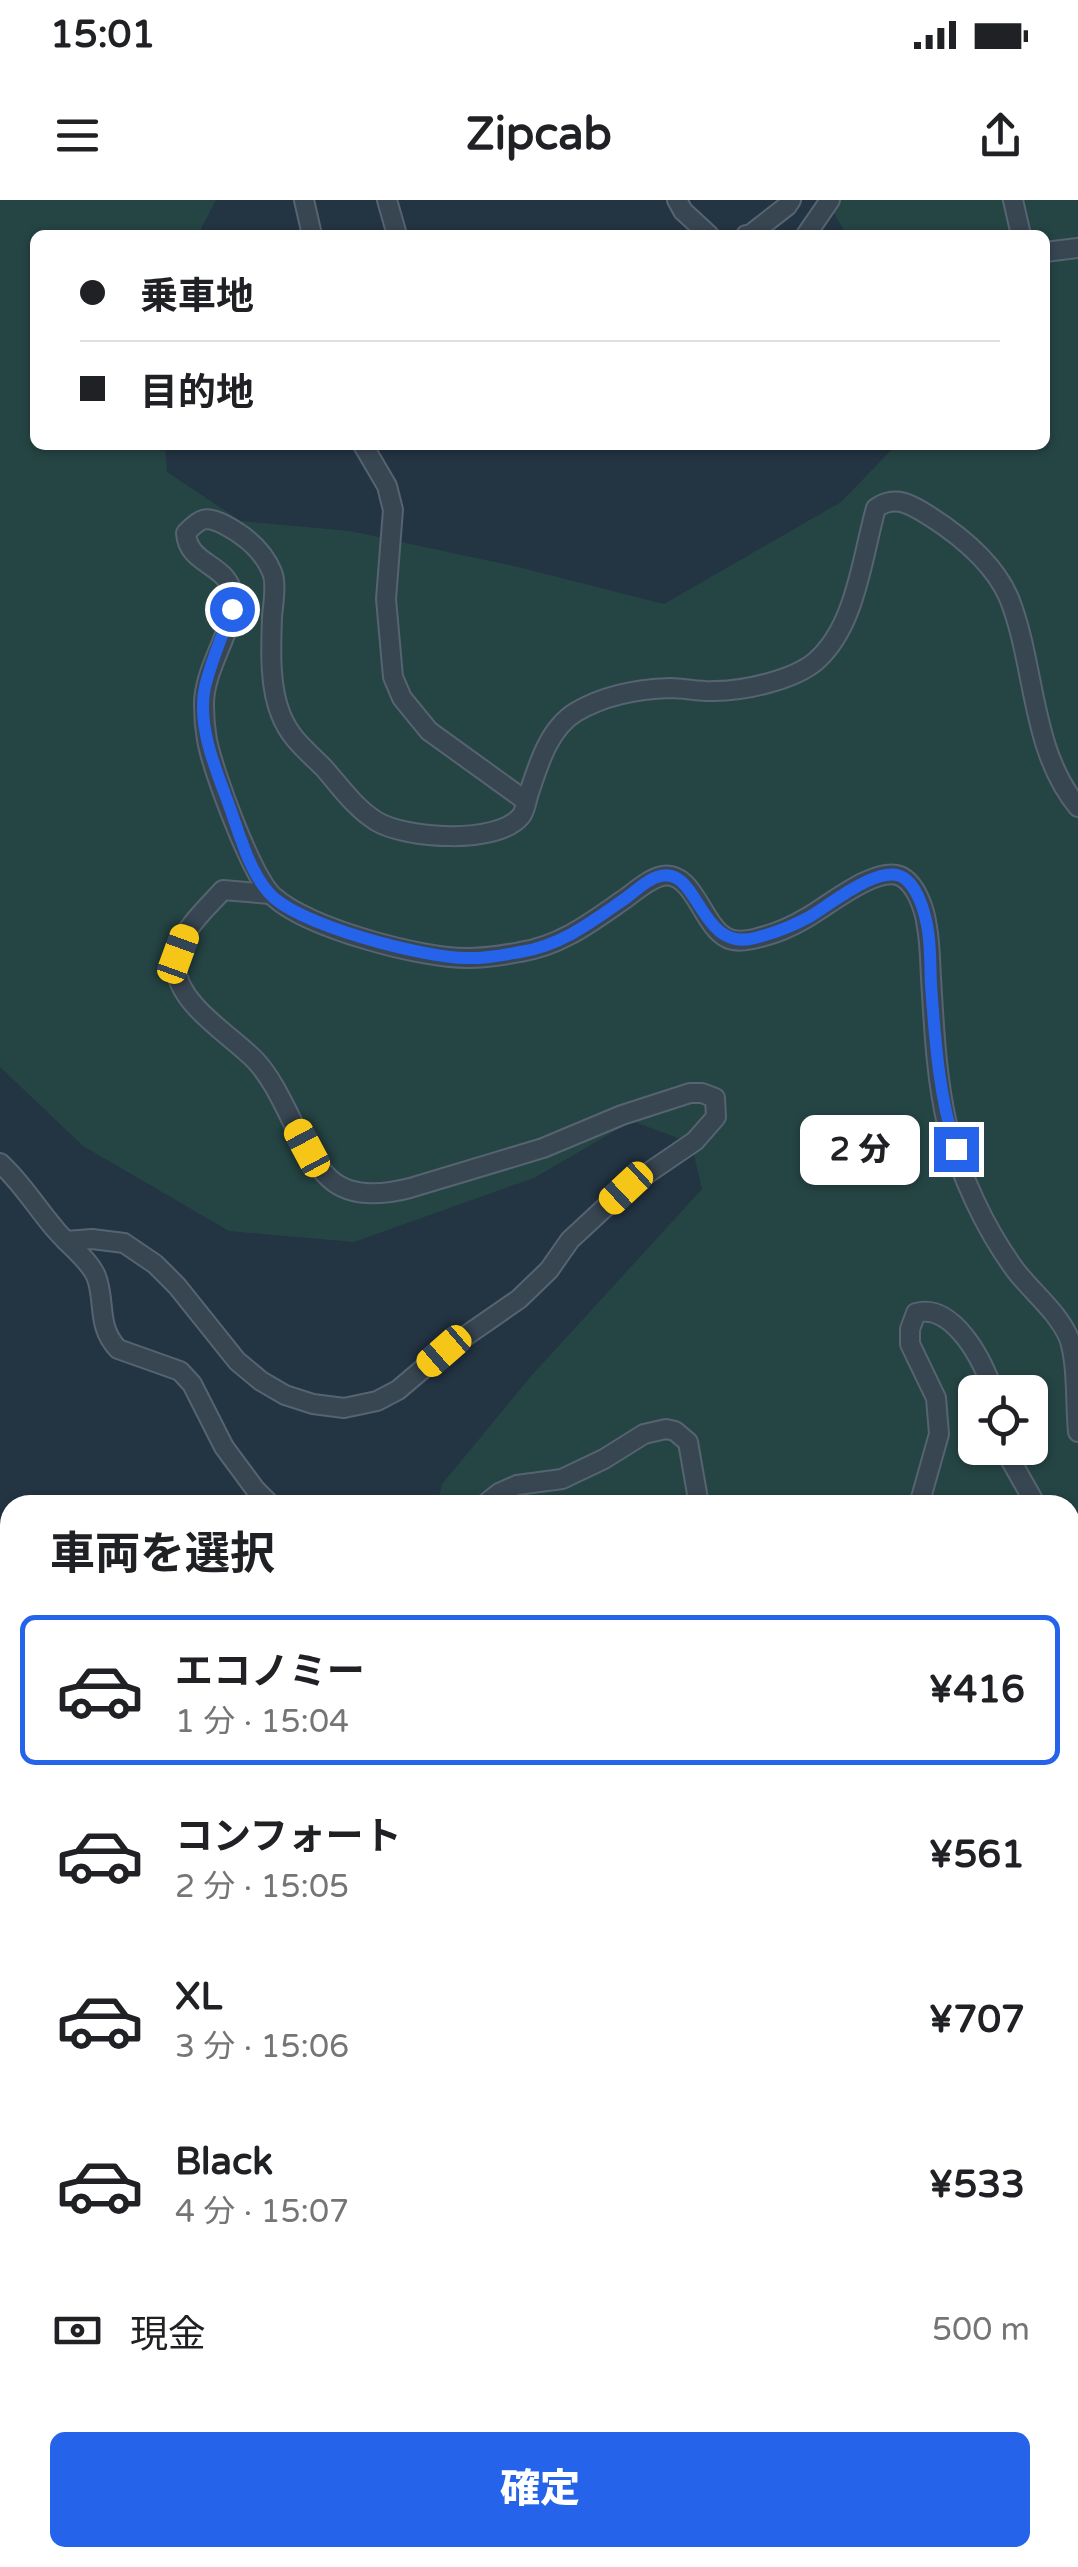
<!DOCTYPE html>
<html lang="ja">
<meta charset="utf-8">
<style>
:root{--surface:#fff;--page:#f2f2f2;--text:#202124;--muted:#757577;--line:#e0e0e0;--accent:#2563eb}
body{margin:0;font-family:"Varela Round","Noto Sans JP",sans-serif;background:var(--page);color:var(--text);height:100vh;display:flex;flex-direction:column;font-size:38px;white-space:nowrap}
*{box-sizing:border-box;margin:0}
p{font-size:32px;color:var(--muted)}
.icon{flex:none;width:55px;height:55px;fill:none;stroke:currentColor;stroke-width:2;stroke-linecap:round;stroke-linejoin:round}
.map{position:relative;flex:1;overflow:hidden}
.details{position:absolute;left:0px;top:1295px;width:1080px;height:1072px;display:flex;flex-direction:column;background:var(--surface);border-radius:30px 30px 0 0;box-shadow:0 2px 8px #0004}
.details>*{flex:none}
.hud{position:absolute;left:30px;top:30px;width:1020px;height:220px;border-radius:15px;box-shadow:0 2px 8px #0004;display:grid;align-content:center;height:220px;padding:0 50px;background:var(--surface)}
.fabs{position:absolute;left:958px;top:1175px;display:grid;gap:20px}
.fabs a{display:grid;place-items:center;width:90px;height:90px;border-radius:15px;background:var(--surface);box-shadow:0 2px 8px #0004;font-size:50px}
.end{position:absolute;width:45px;height:45px;margin:-22px;border:12px solid #2563eb;background:#fff;box-shadow:0 0 0 5px #fff}
.from{border-radius:50%}
.bubble{position:absolute;height:70px;border-radius:15px;background:var(--surface);box-shadow:0 2px 8px #0004;font-size:32px;font-weight:800;line-height:70px;text-align:center}
.car{position:absolute;width:30px;height:60px;margin:-30px -15px;border-radius:12px;box-shadow:0 0 8px 2px #0007;background:linear-gradient(#f5c518 24%,#345 0 40%,#f5c518 0 76%,#345 0 86%,#f5c518 0)}
.hud b{display:flex;align-items:center;gap:35px;height:95px;font-size:38px}
.hud b+b{border-top:2px solid var(--line)}
.hud i{width:25px;height:25px;background:var(--text)}
ul{padding:0;list-style:none}
li{display:flex;align-items:center;gap:30px;height:150px;margin:0 20px 15px;padding:0 30px;border:5px solid transparent;border-radius:15px}
li div{flex:1}
li b{display:block;font-size:38px}
li em{font-style:normal;font-weight:800}
li.active{border-color:var(--accent)}
li>.icon{width:90px;height:90px;stroke-width:1.5}
h2{padding:0 50px;font-size:45px;line-height:120px}
.pay{display:flex;align-items:center;gap:25px;height:110px;padding:0 50px;font-size:38px}
.pay p{margin-inline-start:auto}
.button{display:flex;gap:20px;margin-top:auto;padding:20px 50px}
.button a{flex:1;height:115px;border-radius:15px;background:var(--accent);color:#fff;font-size:40px;font-weight:800;line-height:115px;text-align:center}
.status{display:flex;justify-content:space-between;align-items:center;height:70px;padding:0 50px;background:var(--surface);direction:ltr}
.status svg{height:28px;fill:currentColor}
header{display:flex;justify-content:space-between;align-items:center;height:130px;padding:0 50px;background:var(--surface);font-size:45px;font-weight:800}
.map>svg:first-child{display:block}
.green{fill:#254444;fill-rule:evenodd}
.lines{fill:none;stroke-linecap:round;stroke-linejoin:round}
.river{stroke:#36526c;stroke-width:32}
.minor-casing{stroke:#566370;stroke-width:22}
.minor{stroke:#384652;stroke-width:18}
.route{stroke:#2563eb;stroke-width:12}
</style>
<div class="status"><b>15:01</b><svg viewBox="0 0 49 12"><path d="M0 12V9h3v3zM5 12V6h3v6zM10 12V3h3v9zM15 12V0h3v12zM26 1h20v11H26zM47 4h2v5h-2z"/></svg></div>
<header><svg class="icon" aria-label="menu" viewBox="0 0 24 24"><path d="M4 6h16M4 12h16M4 18h16"/></svg>Zipcab<svg class="icon" aria-label="share" viewBox="0 0 24 24"><path d="M12 15V3M7 8l5-5 5 5M5 13v7h14v-7"/></svg></header>
<div class="map">
<svg width="1078" height="2367" viewBox="0 0 1078 2367">
<rect width="100%" height="100%" fill="#233443"/>
<g class="green">
<path d="M0 0H216L198 35H35V245H165L167 272 241 321 350 331 518 367 664 404 841 302 896 245H1045V35H847L826 0H1078V1344L1070 1352V1305H437L442 1284 532 1175 702 989 691 943 632 921 534 978 354 1042 229 1031 83 946 0 867ZM975 1192H1030V1248H975Z"/>
<path d="M0 1613 10 1621V2358H687L697 2367H0Z"/>
</g>
<g class="lines">
<g class="river">
<path d="M0 1407 10 1409"/>
<path d="M1070 2277 1078 2283"/>
</g>
<g class="minor-casing">
<g id="minor">
<path d="M304 0 312 35"/>
<path d="M387 0 397 35"/>
<path d="M677 0 683 11 709 35"/>
<path d="M1013 0 1021 35"/>
<path d="M746 35 751 34 787 6 791 0"/>
<path d="M806 35 830 0"/>
<path d="M1045 52 1078 48"/>
<path d="M363 245 387 286 393 310 386 399 393 477 402 498 429 531 526 601"/>
<path d="M1078 607C1030 549 1036 466 1009 398 994 363 962 337 931 317 912 305 896 294 876 308 862 357 856 426 816 461 794 480 744 491 715 491 700 492 685 488 670 488 636 489 605 495 576 512 548 529 538 566 528 596 526 603 525 611 521 616 498 645 405 639 376 621 354 607 340 586 323 567 306 550 290 538 281 515 269 486 271 448 272 417 273 404 277 384 272 372 263 350 246 336 225 325 206 315 200 318 186 333 188 367 232 363 233 399 234 431 203 469 204 506 204 517 205 529 207 540 213 571 252 678 274 697 308 728 422 759 469 758 485 758 504 755 520 752 561 746 593 721 626 698 637 690 649 679 662 676 694 670 702 726 727 738 737 743 751 740 761 737 778 733 793 726 808 717 829 705 876 666 900 676 916 683 925 710 927 727 930 743 930 761 931 778 934 826 936 877 947 924 960 975 985 1029 1016 1071 1034 1094 1057 1111 1069 1138 1078 1166 1075 1201 1078 1232"/>
<path d="M0 963C22 983 36 1007 55 1029 67 1044 88 1058 96 1076 106 1101 96 1126 118 1149L180 1171 192 1184 224 1247 255 1289 271 1305"/>
<path d="M66 1041 92 1039 124 1043 155 1064 177 1086 237 1161 261 1181 285 1195 313 1204 344 1208 377 1201 398 1190 444 1151 519 1099 549 1070 570 1040 626 988 695 941 716 917 715 898 702 893H690L622 915 543 948 410 988C383 995 350 998 329 978 297 948 286 893 255 860 231 835 178 805 176 767 174 736 204 711 223 690L270 694"/>
<path d="M1007 1248 1010 1259 1036 1305"/>
<path d="M484 1305 499 1293 517 1285 562 1279 604 1259 644 1234 666 1229 675 1231 688 1242 699 1305"/>
<path d="M919 1305 939 1234 936 1198 910 1144V1129L916 1113C953 1102 985 1163 993 1192"/>
<path d="M1070 1357 1078 1367"/>
<path d="M0 1425 10 1427"/>
<path d="M1070 1630 1078 1636"/>
<path d="M0 1992 10 2000"/>
<path d="M1070 2020 1078 2023"/>
<path d="M1070 2080H1078"/>
<path d="M1070 2290 1078 2296"/>
</g>
</g>
<use href="#minor" class="minor"/>
</g>
<g class="lines">
<path class="route" d="M232 409C223 434 211 461 205 487 197 523 214 565 226 597 238 628 247 668 269 693 297 725 424 758 467 758 484 759 503 755 520 752 561 746 593 721 626 698 635 692 646 680 657 677 700 662 697 753 755 738 775 733 793 726 811 716 831 704 882 662 904 678 917 687 924 710 927 725 931 744 930 765 931 785 935 840 939 897 956 949"/>
</g>
</svg>
<div class="fabs">
<a><svg class="icon" aria-label="locate" viewBox="0 0 24 24"><circle cx="12" cy="12" r="6"/><path d="M12 2v4M12 18v4M2 12h4M18 12h4"/></svg></a>
</div>
<i class="end from" style="left:232px;top:409px"></i>
<i class="end" style="left:956px;top:949px"></i>
<div class="bubble" style="left:800px;top:915px;width:120px">2 分</div>
<i class="car" style="left:178px;top:754px;rotate:20deg"></i>
<i class="car" style="left:307px;top:948px;rotate:332deg"></i>
<i class="car" style="left:626px;top:988px;rotate:227deg"></i>
<i class="car" style="left:444px;top:1151px;rotate:229deg"></i>
<div class="hud">
<b><i class="from"></i>乗車地</b>
<b><i></i>目的地</b>
</div>
<section class="details">
<h2>車両を選択</h2>
<ul>
<li class="active"><svg class="icon" aria-label="car" viewBox="0 0 24 24"><path d="M5 17H2v-5l4-1 3-4h7l3 4 3 1v5h-3M9 17h6M6 11h13"/><circle cx="7" cy="17" r="2"/><circle cx="17" cy="17" r="2"/></svg><div><b>エコノミー</b><p>1 分 · 15:04</p></div><em>¥416</em></li>
<li><svg class="icon" aria-label="car" viewBox="0 0 24 24"><path d="M5 17H2v-5l4-1 3-4h7l3 4 3 1v5h-3M9 17h6M6 11h13"/><circle cx="7" cy="17" r="2"/><circle cx="17" cy="17" r="2"/></svg><div><b>コンフォート</b><p>2 分 · 15:05</p></div><em>¥561</em></li>
<li><svg class="icon" aria-label="car" viewBox="0 0 24 24"><path d="M5 17H2v-5l4-1 3-4h7l3 4 3 1v5h-3M9 17h6M6 11h13"/><circle cx="7" cy="17" r="2"/><circle cx="17" cy="17" r="2"/></svg><div><b>XL</b><p>3 分 · 15:06</p></div><em>¥707</em></li>
<li><svg class="icon" aria-label="car" viewBox="0 0 24 24"><path d="M5 17H2v-5l4-1 3-4h7l3 4 3 1v5h-3M9 17h6M6 11h13"/><circle cx="7" cy="17" r="2"/><circle cx="17" cy="17" r="2"/></svg><div><b>Black</b><p>4 分 · 15:07</p></div><em>¥533</em></li>
</ul>
<div class="pay"><svg class="icon" aria-label="cash" viewBox="0 0 24 24"><path d="M3 7h18v10H3z"/><circle cx="12" cy="12" r="2"/></svg>現金<p>500 m</p></div>
<div class="button"><a>確定</a></div>
</section>
</div>
